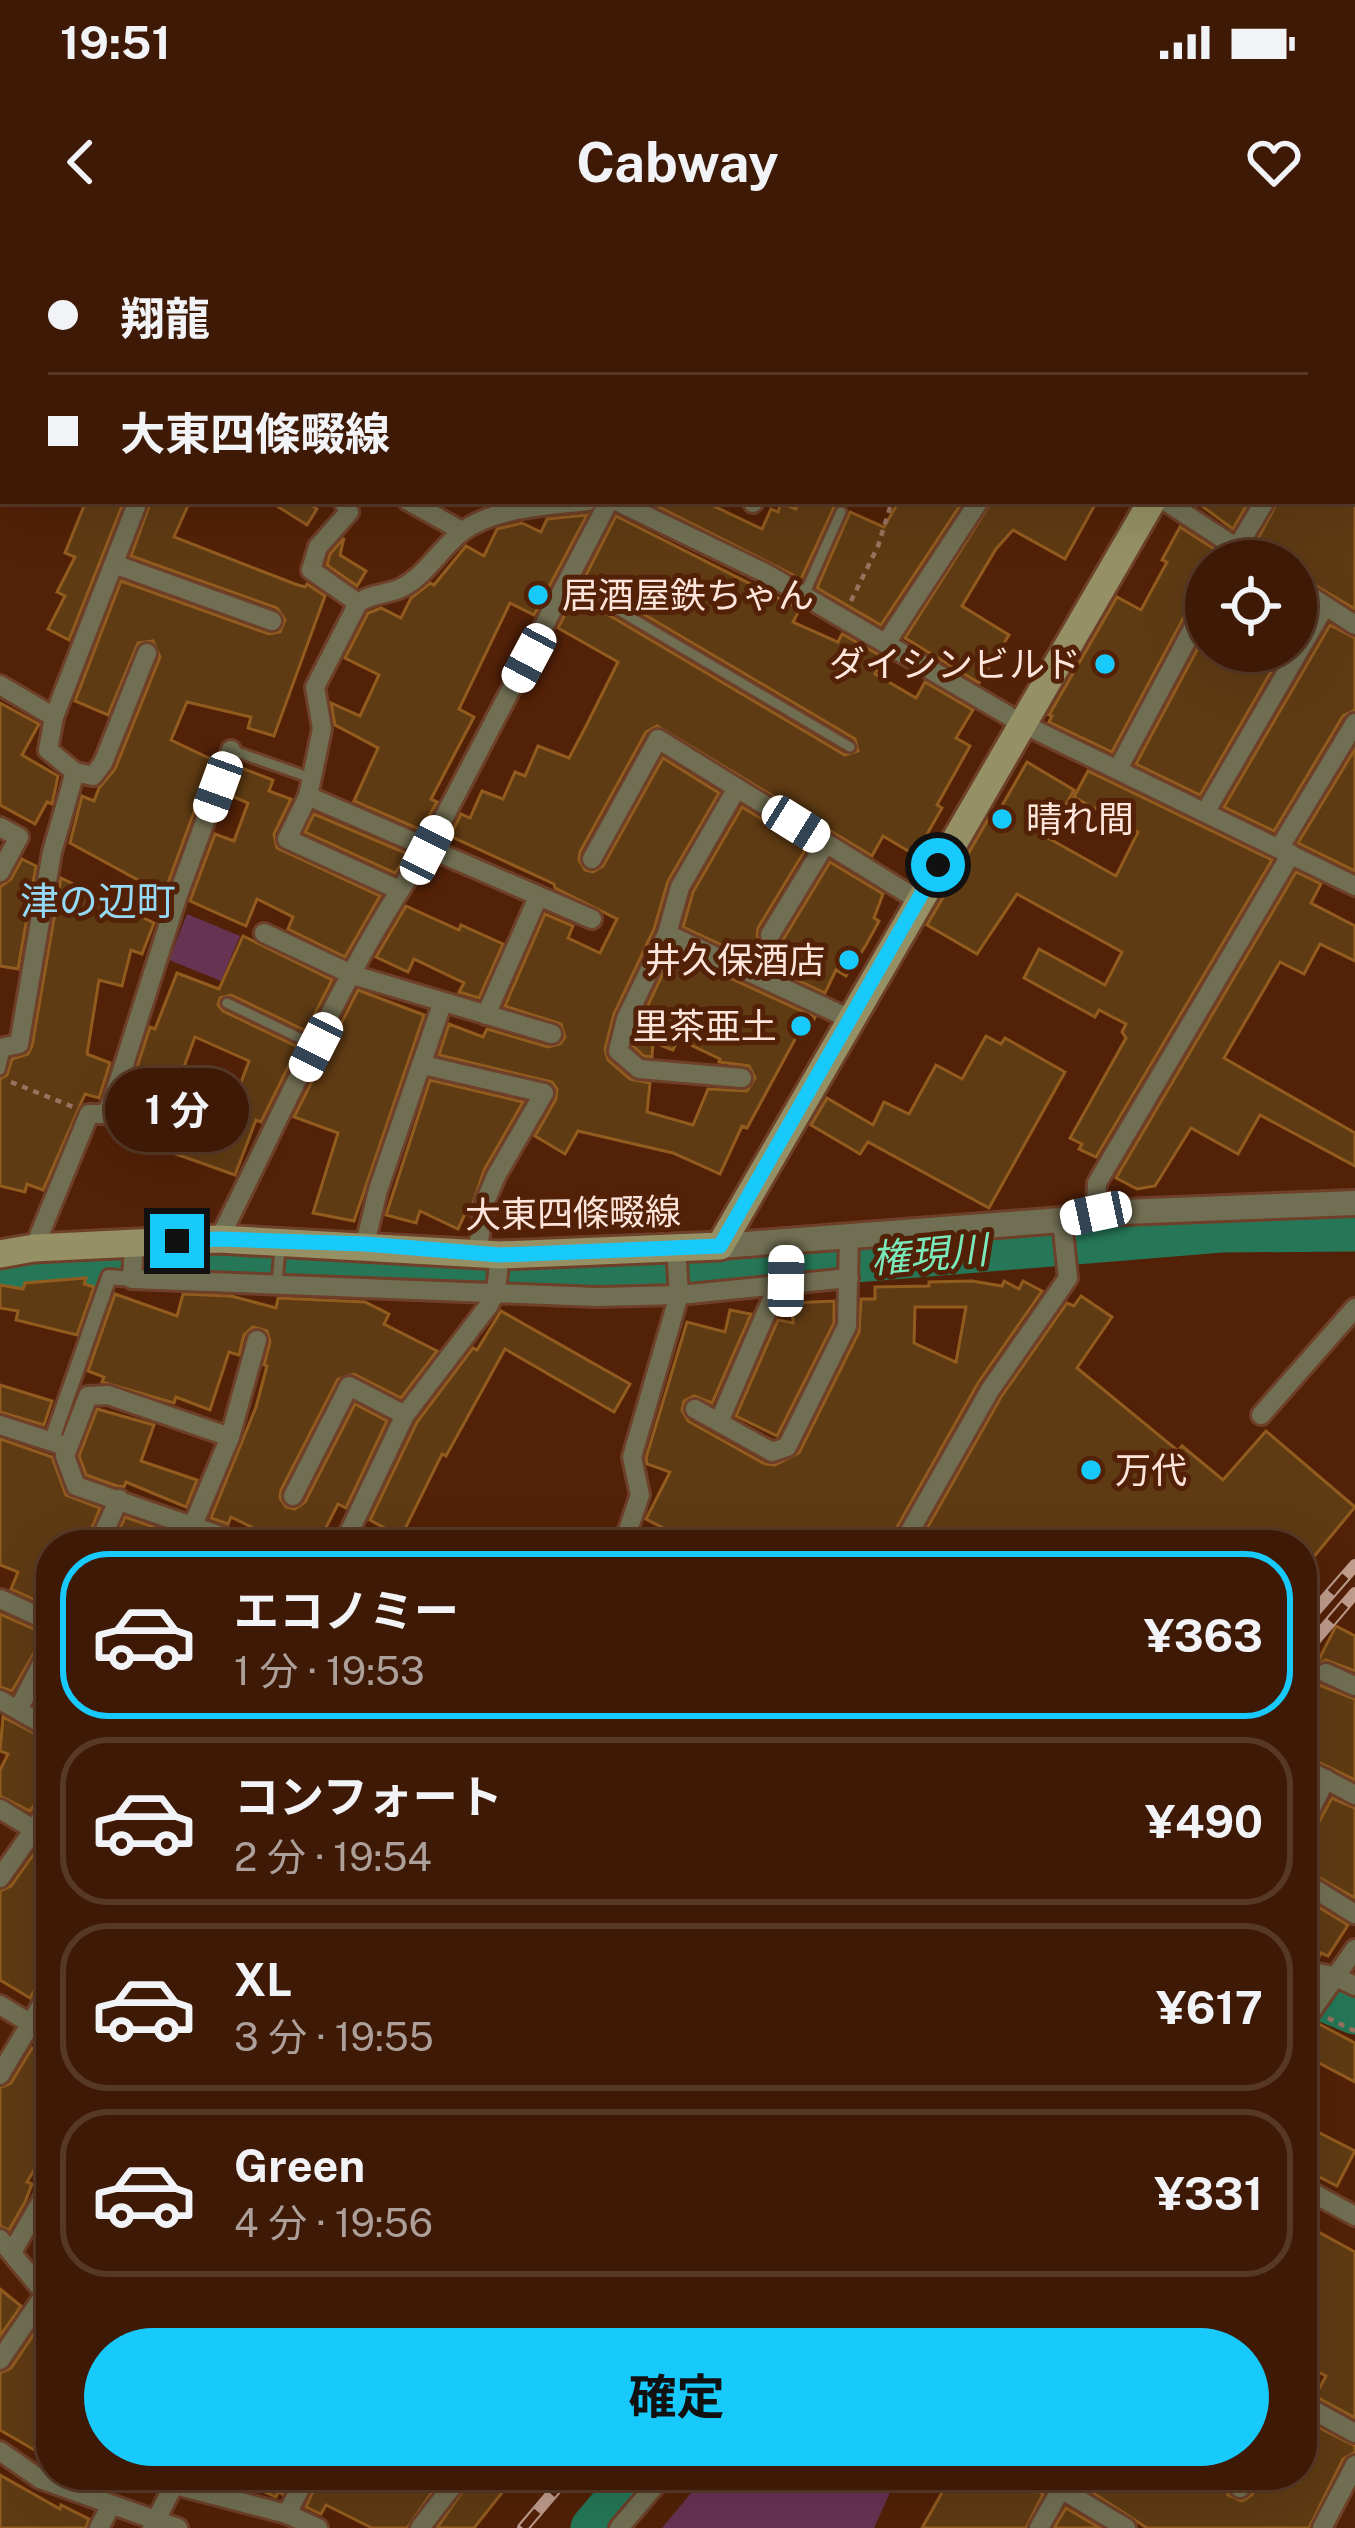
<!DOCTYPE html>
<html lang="ja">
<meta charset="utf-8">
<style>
:root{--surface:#3e1905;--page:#45220f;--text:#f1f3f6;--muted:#ada09a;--line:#573827;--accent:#18cafc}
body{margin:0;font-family:"Public Sans","Noto Sans JP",sans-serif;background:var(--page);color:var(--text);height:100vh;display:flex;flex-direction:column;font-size:45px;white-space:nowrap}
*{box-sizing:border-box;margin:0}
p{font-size:39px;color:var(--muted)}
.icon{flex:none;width:66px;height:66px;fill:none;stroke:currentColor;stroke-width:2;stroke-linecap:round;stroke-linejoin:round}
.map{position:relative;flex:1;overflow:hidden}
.drawer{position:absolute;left:36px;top:1290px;width:1281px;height:960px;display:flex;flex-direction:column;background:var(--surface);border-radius:48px;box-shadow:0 12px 48px #0002,0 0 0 3px var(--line)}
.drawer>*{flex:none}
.top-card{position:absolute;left:0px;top:0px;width:1356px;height:264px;box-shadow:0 12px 48px #0002,0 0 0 3px var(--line);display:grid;align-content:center;height:264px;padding:0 48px;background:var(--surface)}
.fabs{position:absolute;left:1185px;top:300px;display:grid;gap:24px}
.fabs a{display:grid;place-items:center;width:132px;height:132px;border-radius:50%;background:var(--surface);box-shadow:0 12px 48px #0002,0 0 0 3px var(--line);font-size:60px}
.end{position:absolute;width:54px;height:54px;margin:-27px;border:15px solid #18cafc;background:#111;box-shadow:0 0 0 6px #111}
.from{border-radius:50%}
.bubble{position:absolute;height:84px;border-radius:42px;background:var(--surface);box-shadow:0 12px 48px #0002,0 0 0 3px var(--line);font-size:39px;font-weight:700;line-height:84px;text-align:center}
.car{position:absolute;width:36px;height:72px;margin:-36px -18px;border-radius:15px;box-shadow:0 0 9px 3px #0007;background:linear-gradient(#fff 24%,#345 0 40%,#fff 0 76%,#345 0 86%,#fff 0)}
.top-card b{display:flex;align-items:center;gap:42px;height:114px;font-size:45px}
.top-card b+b{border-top:3px solid var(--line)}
.top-card i{width:30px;height:30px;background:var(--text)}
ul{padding:21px 0 0;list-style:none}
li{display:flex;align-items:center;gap:36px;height:168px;margin:0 24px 18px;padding:0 24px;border:6px solid var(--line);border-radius:48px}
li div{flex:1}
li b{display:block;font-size:45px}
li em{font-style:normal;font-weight:700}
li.current{border-color:var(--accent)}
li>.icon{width:108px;height:108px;stroke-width:1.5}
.button{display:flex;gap:24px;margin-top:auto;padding:24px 48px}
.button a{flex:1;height:138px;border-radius:72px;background:var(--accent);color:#111;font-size:48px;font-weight:700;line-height:138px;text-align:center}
.status{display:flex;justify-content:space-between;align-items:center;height:84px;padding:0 60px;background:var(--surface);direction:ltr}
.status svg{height:33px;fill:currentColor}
header{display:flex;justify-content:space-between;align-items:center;height:156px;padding:0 48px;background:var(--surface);font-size:54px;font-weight:700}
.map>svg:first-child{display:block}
.green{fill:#673353}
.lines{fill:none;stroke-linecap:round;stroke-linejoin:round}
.river{stroke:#257758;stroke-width:45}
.building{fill:#5f3b13;stroke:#935c1f;stroke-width:3;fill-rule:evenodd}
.service-casing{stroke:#6e4029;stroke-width:15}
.pedestrian-casing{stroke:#6e4029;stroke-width:20}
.minor-casing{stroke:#6e4029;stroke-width:24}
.tertiary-casing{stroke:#6e4029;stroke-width:30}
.secondary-casing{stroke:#6e4029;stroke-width:33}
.path{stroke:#9a725f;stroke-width:4.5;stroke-dasharray:6 6;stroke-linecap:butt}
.service{stroke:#716f53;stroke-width:9}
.pedestrian{stroke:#716f53;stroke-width:14}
.minor{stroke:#716f53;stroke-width:18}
.tertiary{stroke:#716f53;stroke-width:24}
.secondary{stroke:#959164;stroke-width:27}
.rail-casing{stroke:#bf9c8c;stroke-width:12}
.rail{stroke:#532107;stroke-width:8;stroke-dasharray:22;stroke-linecap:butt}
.route{stroke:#18cafc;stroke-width:15}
.poi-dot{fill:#18cafc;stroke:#532107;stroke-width:4.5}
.labels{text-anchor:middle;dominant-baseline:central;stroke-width:10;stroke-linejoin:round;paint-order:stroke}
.poi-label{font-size:36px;fill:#fee5db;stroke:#532107;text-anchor:start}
.street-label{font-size:36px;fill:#fee5db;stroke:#532107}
.neighbourhood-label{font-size:39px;fill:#94daf6;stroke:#532107}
.water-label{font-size:39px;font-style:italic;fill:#7ae9bb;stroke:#532107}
</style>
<div class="status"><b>19:51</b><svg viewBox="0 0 49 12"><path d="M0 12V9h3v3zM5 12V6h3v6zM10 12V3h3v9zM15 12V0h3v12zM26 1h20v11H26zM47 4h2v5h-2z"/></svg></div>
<header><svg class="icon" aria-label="back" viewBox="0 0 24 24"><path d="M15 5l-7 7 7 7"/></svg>Cabway<svg class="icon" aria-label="heart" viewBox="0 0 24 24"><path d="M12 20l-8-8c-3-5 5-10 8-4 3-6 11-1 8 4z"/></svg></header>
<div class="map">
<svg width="1355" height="2288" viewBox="0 0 1355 2288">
<rect width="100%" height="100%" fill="#532107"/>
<g class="green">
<path d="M187 674 240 696 221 741 169 720Z"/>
<path d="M706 2235H898L874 2288H662Z"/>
</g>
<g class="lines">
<g class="river">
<path d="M0 1035 107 1025 219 1024 509 1038 673 1035 1221 990 1355 989"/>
<path d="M1302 1750 1355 1772"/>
<path d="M593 2288 638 2235"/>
</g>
</g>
<g class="building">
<path d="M86 261H124L69 400 48 389 65 356 57 352 75 317 65 313Z"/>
<path d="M151 261H190L174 297 295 344 305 347 307 344 325 356 274 496 248 488 251 477 187 462 171 500 213 520 164 654 70 603 82 556 94 561 99 548 115 529 160 417 153 401 138 403 108 475 75 461 121 341 269 394 280 392 285 380 277 368 131 316Z"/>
<path d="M269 261H305L317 269 307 285Z"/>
<path d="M647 261H703L762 289 771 269 778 272 781 263 796 269 800 261H826L835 265 801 339Z"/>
<path d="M899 261H963L881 385 817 348 850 272 884 287Z"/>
<path d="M992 261H1097L1065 319 1013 290 996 309 962 366 1009 395 979 443 905 398Z"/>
<path d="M1195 261H1249L1233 289Z"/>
<path d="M1278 261H1355V369L1296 334V321H1270L1268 314 1255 304Z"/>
<path d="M587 275 534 375 510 363 459 469 474 477 431 559 437 562 421 590 354 561 378 508 335 485 331 463 360 476 379 435 345 418 368 373 381 368 401 378 411 358 430 343 434 345 466 306 484 316 497 289 522 283 541 292 547 279Z"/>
<path d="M616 276 800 369 793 382 838 402 842 394 883 417 875 434 916 458 925 442 973 470 956 498 970 506 937 565 942 568 915 615 883 596 872 616 657 486 646 492 580 612 579 620 585 630 593 632 603 626 663 518 719 553 668 641 654 689 614 774 605 809 608 820 630 839 650 843 647 872 693 885 708 849 747 851 755 838 749 826 719 822 720 819 678 799 673 810 653 802 652 817 644 816 633 806 639 784 673 712 815 777 808 794 800 790 747 888 742 886 720 934 673 913 578 891 565 914 535 896 556 859 557 849 552 842 439 815 449 784 483 797 487 789 548 807 560 804 565 797 561 784 505 766 545 674 573 686 568 698 600 713 617 679 555 648 554 644 450 596 461 574 470 578 482 551 503 559 515 532 525 536 538 506 569 518 586 486 618 422 558 388 575 355 845 515 858 511 855 499 584 339Z"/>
<path d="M1180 287 1219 312 1216 321H1206V351L1194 358 1112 512 1049 482 1052 476 1049 475 1117 357 1141 370 1167 322 1162 320Z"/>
<path d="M344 298 340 315 366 331 357 346 327 325 330 314Z"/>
<path d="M1330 385 1355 398V470L1343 476 1274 591 1224 567Z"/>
<path d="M1206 393V411H1283L1200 555 1136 524Z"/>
<path d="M0 463 39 484 22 515 58 536 52 564 47 562 35 584 0 565Z"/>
<path d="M1355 509V631L1298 603Z"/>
<path d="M1027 522 1074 550 1048 598 1116 636 1138 592 1074 557 1088 531 1272 620 1096 917 1079 909 1082 904 1070 898 1126 798 1122 792 1126 784 1099 770 1095 777 1024 738 1039 709 1105 745 1122 712 1017 654 977 714 927 685 994 569 999 571Z"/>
<path d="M239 527 273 540 269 551 291 559 274 594 277 608 380 656 345 717 288 689 293 677 257 659 246 686 190 661 215 594 234 601 248 563 229 555Z"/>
<path d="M742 567 807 607 758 688 757 696 762 706 771 708 781 703 830 622 883 654 874 678 879 681 866 705 846 736 836 730 825 753 683 687 693 652Z"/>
<path d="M314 574 408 614 395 633 305 592Z"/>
<path d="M22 619 36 626 18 729 0 726V647L11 639Z"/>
<path d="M1296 632 1321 644 1311 663 1355 686V721L1320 704 1304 734 1280 722 1224 818 1355 893V926L1260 875 1238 914 1191 888 1155 946 1137 949 1116 938Z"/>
<path d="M61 638 154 683 142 714 131 710 122 746 99 740 87 814 110 823 99 858 85 854 43 950 27 944 25 952 0 946V839L7 835 12 819 28 814 32 806Z"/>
<path d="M406 666 459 690 461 685 503 704 479 758 459 752 464 743 414 719 408 732 376 717Z"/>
<path d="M243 696 332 740 306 791 231 755 220 758 218 765 223 771 298 807 261 882 256 880 235 935 162 909 165 901 125 883 131 869 124 867 150 787 155 789 177 733 219 749ZM195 797 249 821 226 883 171 862Z"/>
<path d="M358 750 424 775 354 981 313 973 338 893 294 877Z"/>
<path d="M986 796 1001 804 1005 798 1065 832 989 968 868 902 860 914 811 885 827 858 873 885 884 862 909 874 936 825 962 839Z"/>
<path d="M430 840 523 862 484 930 469 975 465 974 458 989 420 971 416 983 386 975Z"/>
<path d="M86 1038 84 1044 94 1047 77 1095 16 1080 18 1071 0 1068V1045L23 1049 25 1043Z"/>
<path d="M972 1041 1002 1046 1004 1041 1019 1049 1023 1041 1042 1051 978 1143 887 1305H661L669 1291 646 1279 670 1232 647 1224 646 1218 687 1082 725 1092 730 1070 751 1074 712 1163 694 1156 684 1161 682 1170 688 1181 765 1224 775 1225 799 1213 859 1092 861 1059H875V1047L929 1046V1042ZM915 1067H966L956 1122 914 1103Z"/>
<path d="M115 1054 177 1076 183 1054 231 1056 276 1068 278 1058 365 1062 389 1074 384 1084 437 1111 401 1158 354 1134 338 1139 281 1250 280 1258 286 1267 295 1269 305 1262 355 1164 387 1181 346 1268 338 1264 317 1305H288L231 1277 228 1284 211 1278 256 1167 267 1126 264 1125 270 1102 267 1091 253 1087 244 1095 239 1115 229 1112 210 1170 176 1157 174 1163 102 1142 104 1137 88 1131Z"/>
<path d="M1081 1056 1112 1077 1077 1128 1178 1211 1182 1206 1223 1240 1266 1191 1355 1267 1302 1331V1305H932L921 1299 1001 1157 1067 1063 1074 1066Z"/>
<path d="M834 1061V1083L777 1196 736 1176 778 1080 793 1083 792 1063Z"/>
<path d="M501 1071 630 1144 614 1172 505 1109 446 1216 442 1214 401 1297 370 1280 417 1182 473 1108 477 1110Z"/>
<path d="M0 1145 52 1161 44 1185 0 1172Z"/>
<path d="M97 1169 154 1185 141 1221 197 1240 186 1267 126 1242 124 1247 117 1246 86 1235 79 1216Z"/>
<path d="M0 1199 52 1217 66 1255 100 1268 85 1305H51V1367L11 1349 18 1332 0 1325Z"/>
<path d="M125 1277 170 1293 192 1305H113Z"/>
<path d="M0 1374 45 1394 12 1451 0 1447Z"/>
<path d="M1336 1386 1355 1396V1431L1326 1420 1316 1425Z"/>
<path d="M1313 1430 1319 1445 1355 1459V1540L1302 1514V1437L1308 1440Z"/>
<path d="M3 1477 51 1502V1552L41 1556 30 1571 0 1556V1530L8 1514 0 1511Z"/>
<path d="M1332 1558 1355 1568V1658L1302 1628V1599L1313 1593Z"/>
<path d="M38 1608 51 1613V1634L40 1652 51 1659V1736L40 1741 30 1758 0 1740V1651L11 1646Z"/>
<path d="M1302 1657 1348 1685 1328 1716 1321 1713 1318 1719 1302 1714Z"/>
<path d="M1319 1784 1355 1803V1842L1302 1814 1304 1797Z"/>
<path d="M32 1808 51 1819V1901L27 1942 32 1944 25 1962 9 1990 0 1986V1848L11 1843Z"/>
<path d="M1302 1884 1355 1911 1337 1946 1302 1928Z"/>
<path d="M1302 1983 1355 2012V2178L1315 2156 1326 2136 1302 2123Z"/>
<path d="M0 2049 21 2066 0 2096Z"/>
<path d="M38 2088 51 2095V2189L38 2212 0 2190V2133L11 2128Z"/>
<path d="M1302 2179 1355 2206V2212L1343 2219 1309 2288H1147L1081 2245 1087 2235H1156L1178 2247 1185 2235H1231L1228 2255 1242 2261 1252 2255 1259 2235H1302Z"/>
<path d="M0 2235 60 2269 61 2265 89 2279 86 2288H0Z"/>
<path d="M227 2235H292L282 2254 278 2252 276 2257Z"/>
<path d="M320 2235H444L407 2288H372L326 2265 321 2274 306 2267Z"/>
<path d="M474 2235H516L474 2288H437Z"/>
<path d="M952 2235H1042L1034 2249 1043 2254 1026 2288H922Z"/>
<path d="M1066 2268 1100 2288H1054Z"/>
</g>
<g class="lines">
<g class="service-casing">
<g id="service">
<path d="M569 341 850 507"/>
<path d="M804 355 841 272"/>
<path d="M231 510 311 538"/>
<path d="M227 763 314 805"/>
<path d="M0 830 5 810"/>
<path d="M277 1044 280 1008"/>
</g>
</g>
<g class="pedestrian-casing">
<path id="pedestrian" d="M51 1202 109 1037 132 1039"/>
</g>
<g class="minor-casing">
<g id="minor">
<path d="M93 0 97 3"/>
<path d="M225 0 231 3"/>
<path d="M597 0 601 3"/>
<path d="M997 0 1002 3"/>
<path d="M1259 0 1264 3"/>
<path d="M320 3 321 0"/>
<path d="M462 3 463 0"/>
<path d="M705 3 707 0"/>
<path d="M771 3 773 0"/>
<path d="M974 3 975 0"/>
<path d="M1135 3 1137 0"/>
<path d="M0 43 3 45"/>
<path d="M1353 69 1355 70"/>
<path d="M1353 117 1355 113"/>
<path d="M0 146 3 141"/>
<path d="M0 173 3 174"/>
<path d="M1353 186 1355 187"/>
<path d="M343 261 349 272 318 307 311 330 358 363"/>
<path d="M408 261 462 291"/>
<path d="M616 261 767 334 1021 483 1355 646"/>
<path d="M1165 261 1257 321"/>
<path d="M753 263 754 261"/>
<path d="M1229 321 1265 261"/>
<path d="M114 324 272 381"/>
<path d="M1296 347 1355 385"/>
<path d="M886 403 979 261"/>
<path d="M0 445 54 477 48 510 75 532 52 612 19 804 0 808"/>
<path d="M54 477 138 261"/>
<path d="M1118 529 1206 364"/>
<path d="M75 532 93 536 103 523 147 413"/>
<path d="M737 548 680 647 667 694 850 779"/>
<path d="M308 556 592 679"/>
<path d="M1206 571 1325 366"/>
<path d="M0 587 19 597 0 632"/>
<path d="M1280 607 1355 483"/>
<path d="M592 619 658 499 918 660"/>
<path d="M399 650 287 599 308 556 322 489 315 447 358 363C372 353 386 355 401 348 425 337 442 306 463 291 496 267 548 266 588 261"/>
<path d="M264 693 353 735 552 794"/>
<path d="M667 694 626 779 618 811 639 829 742 838"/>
<path d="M770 695 826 603"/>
<path d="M486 775 538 657"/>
<path d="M423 825 544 853 496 936 485 962 477 1014"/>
<path d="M1096 973 1097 943 1291 614"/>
<path d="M219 999C284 871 345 726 427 610L609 261"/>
<path d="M134 1004 132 1039 597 1057 679 1055 849 1038"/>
<path d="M365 1004 378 950 442 764"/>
<path d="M34 1008 89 874H106L113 859 177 658 231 510"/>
<path d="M695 1169 772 1212 787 1207 847 1086 849 996"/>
<path d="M1261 1175 1355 1068"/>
<path d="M719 1182 778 1045"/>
<path d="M0 1185 68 1207"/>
<path d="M230 1197 108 1155 88 1156 65 1216 76 1246 247 1305"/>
<path d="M293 1256 349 1146 405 1175"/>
<path d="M193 1285 230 1197 257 1100"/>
<path d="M98 1305 119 1259"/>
<path d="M343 1305 405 1175 489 1065 496 1050 500 1015"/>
<path d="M623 1305 640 1255 632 1217 679 1055 676 1007"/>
<path d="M902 1305 990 1150 1068 1038 1062 980"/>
<path d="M0 1359 51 1382"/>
<path d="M1326 1433 1355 1446"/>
<path d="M0 1460 51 1489"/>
<path d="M18 1470 51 1406"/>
<path d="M1302 1527 1355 1555"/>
<path d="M0 1569 51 1600"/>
<path d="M1302 1586 1326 1539"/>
<path d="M0 1638 51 1565"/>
<path d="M1302 1641 1355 1674"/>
<path d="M1302 1730 1334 1736 1355 1746"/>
<path d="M0 1765 51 1796"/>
<path d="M1302 1784 1355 1709"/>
<path d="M0 1835 51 1749"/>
<path d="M1302 1947 1355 1976"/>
<path d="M0 1999 51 2061"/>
<path d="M12 2012 51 1945"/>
<path d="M0 2120 45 2054"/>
<path d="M1302 2164 1355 2193"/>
<path d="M0 2211 40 2239 178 2288"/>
<path d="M175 2245 287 2274 318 2288"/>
<path d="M1240 2248 1246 2235"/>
<path d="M1061 2249 1126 2288"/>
<path d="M287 2274 307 2235"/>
<path d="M99 2288 111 2265"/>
<path d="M152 2288 179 2235"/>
<path d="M420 2288 461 2235"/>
<path d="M619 2288 664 2235"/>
<path d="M1039 2288 1069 2235"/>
<path d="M1322 2288 1355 2225"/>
</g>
</g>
<g class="tertiary-casing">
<path id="tertiary" d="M720 1006 1062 980 1096 973 1355 963"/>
</g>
<g class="secondary-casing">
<g id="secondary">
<path d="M1302 3 1304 0"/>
<path d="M0 1014 34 1008 219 999 500 1015 720 1006 1152 261"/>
</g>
</g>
<g class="path">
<path d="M185 3 187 0"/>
<path d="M547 3 549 0"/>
<path d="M851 361 878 306 892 261"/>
<path d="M11 842 73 867"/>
<path d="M1328 1778 1355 1791"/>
</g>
<use href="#service" class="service"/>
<use href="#pedestrian" class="pedestrian"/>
<use href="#minor" class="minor"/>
<use href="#tertiary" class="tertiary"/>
<use href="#secondary" class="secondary"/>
<g class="rail-casing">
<g id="rail">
<path d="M1302 1386 1355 1325"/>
<path d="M1302 1415 1355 1353"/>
<path d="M523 2288 568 2235"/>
</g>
</g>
<use href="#rail" class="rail"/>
</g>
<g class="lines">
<path class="route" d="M177 1001 219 999 365 1004 500 1015 720 1006 938 625"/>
</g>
<g class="poi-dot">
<circle cx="538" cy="355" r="12"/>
<circle cx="1105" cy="424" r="12"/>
<circle cx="1002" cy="579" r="12"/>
<circle cx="849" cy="720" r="12"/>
<circle cx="801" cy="786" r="12"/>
<circle cx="1091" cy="1230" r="12"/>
</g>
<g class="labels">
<g class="poi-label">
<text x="562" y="355">居酒屋鉄ちゃん</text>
<text x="1081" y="424" text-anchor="end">ダイシンビルド</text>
<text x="1026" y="579">晴れ間</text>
<text x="825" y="720" text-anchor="end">井久保酒店</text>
<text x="777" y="786" text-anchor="end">里茶亜土</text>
<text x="1115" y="1230">万代</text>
</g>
<g class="street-label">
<text transform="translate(573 973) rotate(-1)">大東四條畷線</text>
</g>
<g class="neighbourhood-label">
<text x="98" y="661">津の辺町</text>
</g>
<g class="water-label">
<text transform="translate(929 1014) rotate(-5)">権現川</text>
</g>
</g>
</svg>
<div class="fabs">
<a><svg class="icon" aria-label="locate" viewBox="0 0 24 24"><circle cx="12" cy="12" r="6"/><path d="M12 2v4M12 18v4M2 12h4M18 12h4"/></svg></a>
</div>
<i class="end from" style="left:938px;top:625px"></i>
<i class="end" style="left:177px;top:1001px"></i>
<div class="bubble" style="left:105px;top:828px;width:144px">1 分</div>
<i class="car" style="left:529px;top:418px;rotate:208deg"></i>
<i class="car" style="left:218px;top:547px;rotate:200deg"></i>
<i class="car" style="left:796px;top:584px;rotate:122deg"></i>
<i class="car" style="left:427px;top:610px;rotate:27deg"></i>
<i class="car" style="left:316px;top:807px;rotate:207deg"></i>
<i class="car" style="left:1096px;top:973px;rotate:258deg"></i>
<i class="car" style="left:786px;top:1041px;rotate:1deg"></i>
<div class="top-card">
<b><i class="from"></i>翔龍</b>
<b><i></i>大東四條畷線</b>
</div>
<section class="drawer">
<ul>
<li class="current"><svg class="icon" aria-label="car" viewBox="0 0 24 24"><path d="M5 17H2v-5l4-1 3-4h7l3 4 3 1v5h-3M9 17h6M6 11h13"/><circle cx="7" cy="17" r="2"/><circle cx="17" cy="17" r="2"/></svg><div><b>エコノミー</b><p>1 分 · 19:53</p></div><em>¥363</em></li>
<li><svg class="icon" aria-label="car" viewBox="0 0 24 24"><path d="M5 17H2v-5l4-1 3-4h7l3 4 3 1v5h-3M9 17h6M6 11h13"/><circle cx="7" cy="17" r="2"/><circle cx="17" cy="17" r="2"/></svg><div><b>コンフォート</b><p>2 分 · 19:54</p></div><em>¥490</em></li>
<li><svg class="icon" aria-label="car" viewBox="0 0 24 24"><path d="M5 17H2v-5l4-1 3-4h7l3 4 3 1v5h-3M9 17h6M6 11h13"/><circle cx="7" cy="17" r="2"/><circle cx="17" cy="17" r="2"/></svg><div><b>XL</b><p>3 分 · 19:55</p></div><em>¥617</em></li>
<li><svg class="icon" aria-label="car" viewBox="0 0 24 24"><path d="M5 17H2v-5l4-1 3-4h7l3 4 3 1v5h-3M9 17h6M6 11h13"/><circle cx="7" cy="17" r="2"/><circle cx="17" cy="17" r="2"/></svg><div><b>Green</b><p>4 分 · 19:56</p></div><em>¥331</em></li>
</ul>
<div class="button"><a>確定</a></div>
</section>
</div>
